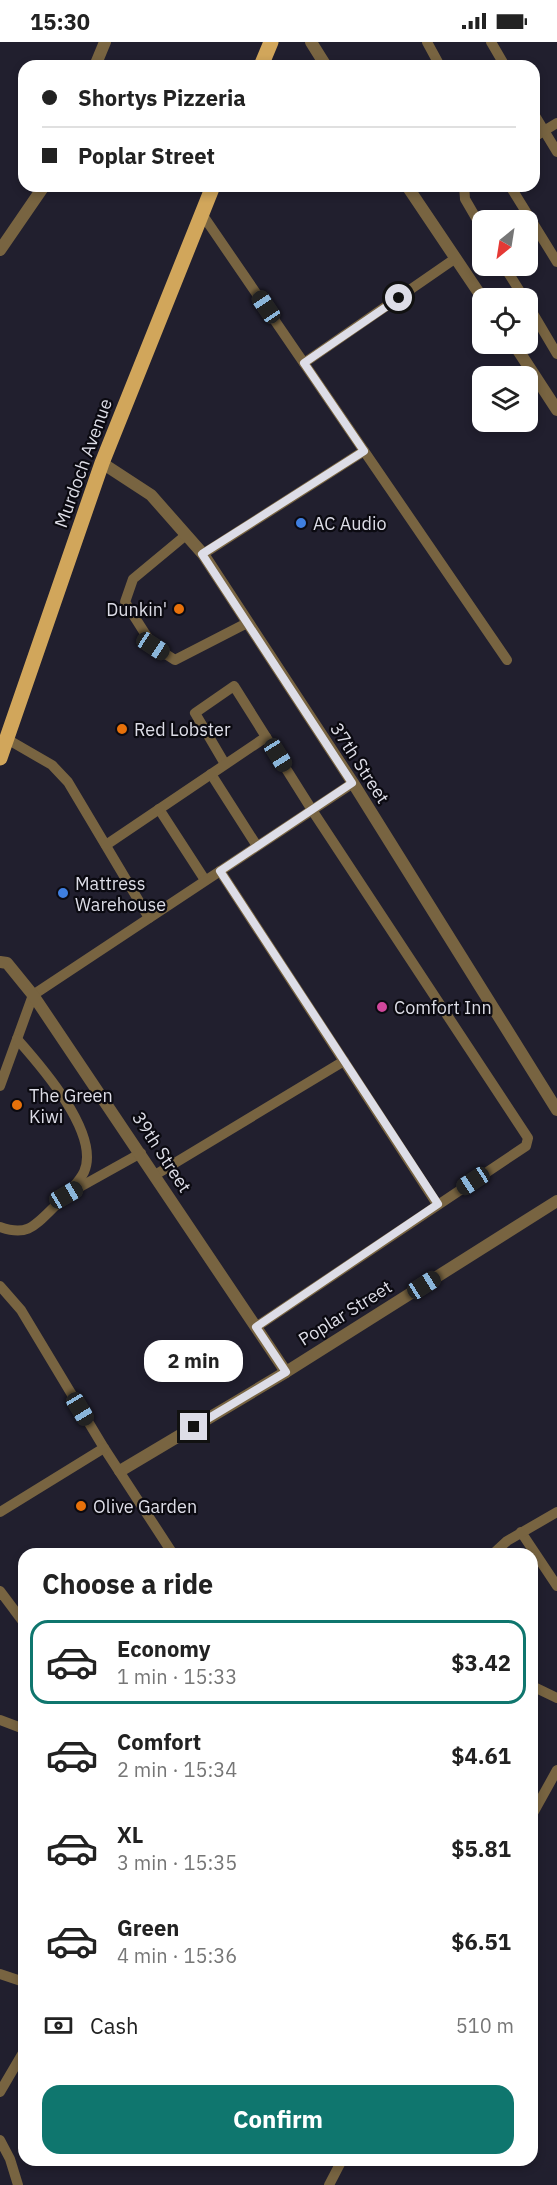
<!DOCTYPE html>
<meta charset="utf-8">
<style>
:root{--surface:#fff;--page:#f6f6f6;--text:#222;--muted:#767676;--line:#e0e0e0;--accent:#0f766e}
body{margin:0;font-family:"IBM Plex Sans",sans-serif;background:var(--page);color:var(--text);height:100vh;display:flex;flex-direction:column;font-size:22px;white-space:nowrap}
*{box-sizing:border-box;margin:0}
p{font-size:20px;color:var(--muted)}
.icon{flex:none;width:33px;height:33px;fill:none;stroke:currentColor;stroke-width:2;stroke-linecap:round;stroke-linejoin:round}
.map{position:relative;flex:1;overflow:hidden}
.drawer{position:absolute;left:18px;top:1506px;width:520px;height:618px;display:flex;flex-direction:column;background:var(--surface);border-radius:18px;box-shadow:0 3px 9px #0003}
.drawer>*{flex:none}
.hud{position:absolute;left:18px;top:18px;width:522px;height:132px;border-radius:18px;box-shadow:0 3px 9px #0003;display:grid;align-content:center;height:132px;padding:0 24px;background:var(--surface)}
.needle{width:39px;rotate:210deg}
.fabs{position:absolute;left:472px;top:168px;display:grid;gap:12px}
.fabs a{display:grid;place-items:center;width:66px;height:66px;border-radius:12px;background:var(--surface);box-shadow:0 3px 9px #0003;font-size:30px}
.end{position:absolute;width:27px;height:27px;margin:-14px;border:8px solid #dddde7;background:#111;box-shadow:0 0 0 3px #111}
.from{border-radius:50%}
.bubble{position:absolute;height:42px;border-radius:18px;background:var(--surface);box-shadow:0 3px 9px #0003;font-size:20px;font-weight:700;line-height:42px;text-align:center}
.car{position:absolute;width:18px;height:36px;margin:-18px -9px;border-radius:8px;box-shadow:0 0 4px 2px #0007;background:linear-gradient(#222 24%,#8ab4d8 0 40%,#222 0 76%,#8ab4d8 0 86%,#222 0)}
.hud b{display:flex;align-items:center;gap:21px;height:57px;font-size:22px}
.hud b+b{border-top:2px solid var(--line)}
.hud i{width:15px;height:15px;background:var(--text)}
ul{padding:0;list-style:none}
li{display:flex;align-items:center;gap:18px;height:84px;margin:0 12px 9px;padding:0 12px;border:3px solid transparent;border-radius:18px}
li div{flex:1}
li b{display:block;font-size:22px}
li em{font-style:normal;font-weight:700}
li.on{border-color:var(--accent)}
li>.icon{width:54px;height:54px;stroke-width:1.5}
h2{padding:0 24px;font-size:27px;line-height:72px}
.pay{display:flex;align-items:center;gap:15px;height:66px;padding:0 24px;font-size:22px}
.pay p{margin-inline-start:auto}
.primary-button{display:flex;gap:12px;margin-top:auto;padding:12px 24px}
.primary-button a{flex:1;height:69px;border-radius:18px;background:var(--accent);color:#fff;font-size:24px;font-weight:700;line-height:69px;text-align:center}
.status{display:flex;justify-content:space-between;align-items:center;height:42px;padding:0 30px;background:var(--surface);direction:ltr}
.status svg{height:16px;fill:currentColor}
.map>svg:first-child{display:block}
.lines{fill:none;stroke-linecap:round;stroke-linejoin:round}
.service{stroke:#786441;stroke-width:10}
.minor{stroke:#786441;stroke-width:12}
.primary{stroke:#d1a65b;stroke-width:15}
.route{stroke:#dddde7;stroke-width:8}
.shop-dot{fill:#3f7fe0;stroke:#0b0a11;stroke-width:2}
.food-dot{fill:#e8710a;stroke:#0b0a11;stroke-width:2}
.hotel-dot{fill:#d1479c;stroke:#0b0a11;stroke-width:2}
.labels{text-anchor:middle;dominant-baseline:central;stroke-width:4.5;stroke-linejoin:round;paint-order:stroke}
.street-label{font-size:18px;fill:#dddde7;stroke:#0b0a11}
.poi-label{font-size:18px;fill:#dddde7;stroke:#0b0a11;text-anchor:start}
</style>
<div class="status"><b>15:30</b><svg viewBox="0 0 49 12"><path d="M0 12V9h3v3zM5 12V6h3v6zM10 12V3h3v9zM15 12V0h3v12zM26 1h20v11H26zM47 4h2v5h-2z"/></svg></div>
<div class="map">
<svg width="557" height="2143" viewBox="0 0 557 2143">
<rect width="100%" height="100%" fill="#211f2e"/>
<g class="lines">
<g class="service">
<path d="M427 0 440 24"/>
<path d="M491 0 505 24"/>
<path d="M534 72 557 110"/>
<path d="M534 95 557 81"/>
<path d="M464 144 465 157 483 188"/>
<path d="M510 144 557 220"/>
<path d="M202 172 507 618"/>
<path d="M504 224 524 256"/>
<path d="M528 263 557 312"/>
<path d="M304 321 456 216"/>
<path d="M186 493 133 537 125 560 153 604 175 618 247 581"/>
<path d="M203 512 364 409"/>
<path d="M7 697 52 723 68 740 149 876"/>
<path d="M225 722 195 671 234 644 312 768 528 1096 526 1104 256 1285"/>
<path d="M211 732 257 804"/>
<path d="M159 767 205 838"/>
<path d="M106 803 266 695"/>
<path d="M220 829 437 1162"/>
<path d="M0 1044 33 953 353 741"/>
<path d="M155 1133 344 1019"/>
<path d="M71 1150 141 1111"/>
<path d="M0 1185C25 1194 33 1186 51 1168 62 1157 77 1144 84 1130 101 1092 41 1024 17 997"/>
<path d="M0 1244 21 1268 104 1406 173 1512"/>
<path d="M0 1470 104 1406"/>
<path d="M521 1490 557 1544"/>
<path d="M493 1512 507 1499 557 1470"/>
<path d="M0 1549 24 1581"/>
<path d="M532 1644 557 1656"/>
<path d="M0 1678 24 1687"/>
<path d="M532 1773 557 1728"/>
<path d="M0 1932 24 1940"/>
<path d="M0 2050 24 2009"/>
<path d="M0 2098 10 2117 18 2143"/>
<path d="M329 2143 342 2118"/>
</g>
<g class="minor">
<path d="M311 0 326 24"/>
<path d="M95 24 105 0"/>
<path d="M407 144 483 257"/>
<path d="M0 208 44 144"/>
<path d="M514 302 557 368"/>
<path d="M102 421 151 453 203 512 353 741 557 1068"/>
<path d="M0 920 7 921 33 953 286 1330"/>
<path d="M120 1429 286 1330 557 1159"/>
</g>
<g class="primary">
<path d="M261 24 271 0"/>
<path d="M0 716 102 421 213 144"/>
</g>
</g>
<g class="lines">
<path class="route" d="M194 1385 286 1330 256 1285 438 1162 220 829 352 741 202 512 364 409 304 321 399 256"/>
</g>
<g class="shop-dot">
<circle cx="301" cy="481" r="6"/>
<circle cx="63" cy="851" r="6"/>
</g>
<g class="food-dot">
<circle cx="179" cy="567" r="6"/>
<circle cx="122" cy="687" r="6"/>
<circle cx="17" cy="1063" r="6"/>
<circle cx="81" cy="1464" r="6"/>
</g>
<circle class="hotel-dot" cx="382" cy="965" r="6"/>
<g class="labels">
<g class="street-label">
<text transform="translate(83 421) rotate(-70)">Murdoch Avenue</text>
<text transform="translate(360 721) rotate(57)">37th Street</text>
<text transform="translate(162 1110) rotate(57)">39th Street</text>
<text transform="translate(345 1271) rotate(-32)">Poplar Street</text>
</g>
<g class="poi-label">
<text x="313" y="481">AC Audio</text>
<text x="167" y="567" text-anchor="end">Dunkin'</text>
<text x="134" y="687">Red Lobster</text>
<text x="75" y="841">Mattress<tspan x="75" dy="21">Warehouse</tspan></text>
<text x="394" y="965">Comfort Inn</text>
<text x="29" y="1053">The Green<tspan x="29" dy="21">Kiwi</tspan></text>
<text x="93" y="1464">Olive Garden</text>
</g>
</g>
</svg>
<div class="fabs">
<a><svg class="needle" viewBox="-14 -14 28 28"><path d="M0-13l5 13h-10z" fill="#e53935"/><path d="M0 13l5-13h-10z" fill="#767676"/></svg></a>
<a><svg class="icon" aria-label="locate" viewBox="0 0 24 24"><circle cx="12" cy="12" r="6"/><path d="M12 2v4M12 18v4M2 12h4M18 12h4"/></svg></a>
<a><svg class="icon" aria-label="layers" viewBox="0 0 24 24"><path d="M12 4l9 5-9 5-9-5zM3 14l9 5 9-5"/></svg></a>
</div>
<i class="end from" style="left:399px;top:256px"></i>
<i class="end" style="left:194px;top:1385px"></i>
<div class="bubble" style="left:144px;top:1298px;width:99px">2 min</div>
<i class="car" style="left:266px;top:265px;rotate:326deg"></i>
<i class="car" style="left:153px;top:604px;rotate:123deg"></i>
<i class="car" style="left:278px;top:713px;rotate:148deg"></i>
<i class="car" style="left:473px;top:1139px;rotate:237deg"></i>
<i class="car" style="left:66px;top:1153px;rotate:60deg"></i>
<i class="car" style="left:424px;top:1243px;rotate:58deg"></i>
<i class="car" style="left:80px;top:1367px;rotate:149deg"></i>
<div class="hud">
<b><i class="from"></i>Shortys Pizzeria</b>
<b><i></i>Poplar Street</b>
</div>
<section class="drawer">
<h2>Choose a ride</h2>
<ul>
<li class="on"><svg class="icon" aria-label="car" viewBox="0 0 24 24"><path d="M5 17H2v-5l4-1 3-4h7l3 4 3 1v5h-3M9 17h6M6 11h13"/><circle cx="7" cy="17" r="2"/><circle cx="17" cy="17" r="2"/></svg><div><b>Economy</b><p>1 min · 15:33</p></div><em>$3.42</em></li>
<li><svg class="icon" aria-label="car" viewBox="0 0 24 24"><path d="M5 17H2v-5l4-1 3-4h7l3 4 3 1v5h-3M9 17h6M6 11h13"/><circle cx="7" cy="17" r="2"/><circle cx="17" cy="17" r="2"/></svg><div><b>Comfort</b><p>2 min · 15:34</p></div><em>$4.61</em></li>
<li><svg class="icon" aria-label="car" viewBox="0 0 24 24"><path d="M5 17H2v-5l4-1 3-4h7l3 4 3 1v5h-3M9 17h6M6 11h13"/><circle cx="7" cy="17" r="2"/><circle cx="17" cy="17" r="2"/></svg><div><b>XL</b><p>3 min · 15:35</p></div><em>$5.81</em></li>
<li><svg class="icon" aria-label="car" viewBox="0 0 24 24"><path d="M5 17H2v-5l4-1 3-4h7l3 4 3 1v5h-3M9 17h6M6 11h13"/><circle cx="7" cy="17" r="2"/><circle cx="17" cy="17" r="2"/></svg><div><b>Green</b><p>4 min · 15:36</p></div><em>$6.51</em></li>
</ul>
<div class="pay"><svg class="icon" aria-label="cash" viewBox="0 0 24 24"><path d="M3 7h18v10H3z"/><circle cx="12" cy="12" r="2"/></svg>Cash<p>510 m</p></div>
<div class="primary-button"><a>Confirm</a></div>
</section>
</div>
